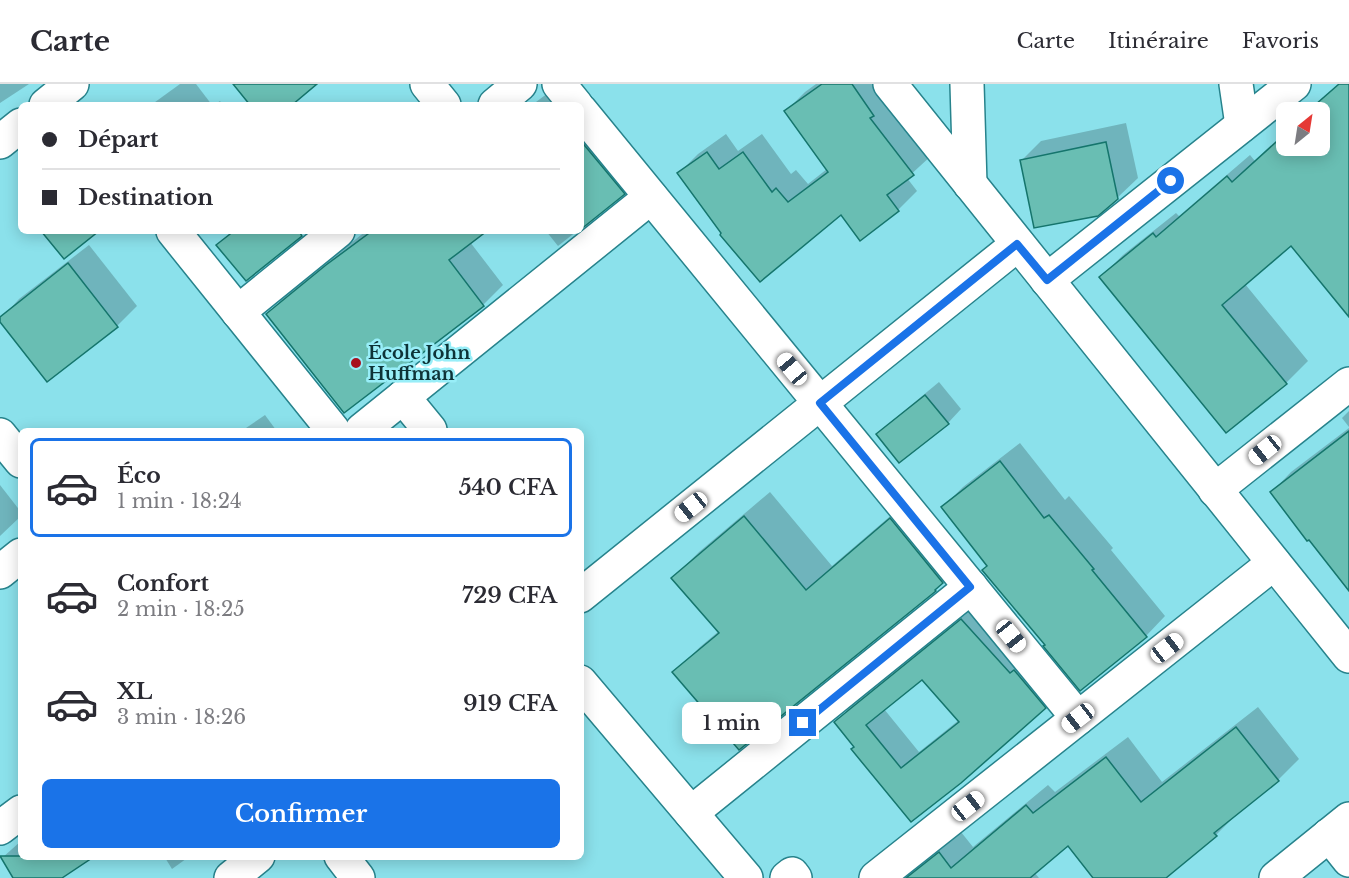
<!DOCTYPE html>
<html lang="fr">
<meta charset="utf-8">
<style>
:root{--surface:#fff;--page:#f7f7f7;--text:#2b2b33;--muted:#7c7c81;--line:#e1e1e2;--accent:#1a73e8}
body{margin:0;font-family:"Libre Baskerville",serif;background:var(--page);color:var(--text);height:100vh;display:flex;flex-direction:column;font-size:22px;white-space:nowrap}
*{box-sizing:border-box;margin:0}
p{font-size:20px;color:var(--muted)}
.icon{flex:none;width:33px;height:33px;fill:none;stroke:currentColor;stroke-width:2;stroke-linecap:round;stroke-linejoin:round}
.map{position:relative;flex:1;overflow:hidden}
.sheet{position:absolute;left:18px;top:344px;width:566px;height:432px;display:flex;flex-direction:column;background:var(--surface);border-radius:9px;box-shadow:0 3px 15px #0003}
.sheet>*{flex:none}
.hud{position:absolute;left:18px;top:18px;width:566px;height:132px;border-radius:9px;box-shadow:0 3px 15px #0003;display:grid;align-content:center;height:132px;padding:0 24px;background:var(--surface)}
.needle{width:39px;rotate:30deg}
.tools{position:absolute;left:1276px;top:18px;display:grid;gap:12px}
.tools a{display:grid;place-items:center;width:54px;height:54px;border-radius:9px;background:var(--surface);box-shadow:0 3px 15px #0003;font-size:30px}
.end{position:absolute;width:27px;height:27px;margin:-14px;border:8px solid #1a73e8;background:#fff;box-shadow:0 0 0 3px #fff}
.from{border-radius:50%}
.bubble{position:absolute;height:42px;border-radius:9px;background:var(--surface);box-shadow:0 3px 15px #0003;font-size:20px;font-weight:600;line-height:42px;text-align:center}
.car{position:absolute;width:18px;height:36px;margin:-18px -9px;border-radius:8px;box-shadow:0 0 4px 2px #0007;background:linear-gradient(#fff 24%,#345 0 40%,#fff 0 76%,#345 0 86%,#fff 0)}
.hud b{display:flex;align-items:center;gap:21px;height:57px;font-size:22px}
.hud b+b{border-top:2px solid var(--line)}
.hud i{width:15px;height:15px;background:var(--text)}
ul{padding:10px 0 0;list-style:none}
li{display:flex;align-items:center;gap:18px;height:99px;margin:0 12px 9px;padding:0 12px;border:3px solid transparent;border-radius:9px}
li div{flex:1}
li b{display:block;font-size:22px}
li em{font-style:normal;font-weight:600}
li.selected{border-color:var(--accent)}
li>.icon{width:54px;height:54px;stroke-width:1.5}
.action{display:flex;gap:12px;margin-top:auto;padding:12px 24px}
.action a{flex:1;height:69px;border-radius:9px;background:var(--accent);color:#fff;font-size:24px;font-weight:600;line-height:69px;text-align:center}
header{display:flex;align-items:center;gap:36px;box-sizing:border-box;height:84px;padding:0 30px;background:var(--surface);border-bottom:2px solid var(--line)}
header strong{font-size:28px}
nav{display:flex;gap:33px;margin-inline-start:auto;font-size:21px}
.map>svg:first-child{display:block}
.shadow{fill:#0003;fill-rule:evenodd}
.building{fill:#69beb3;stroke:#15756c;stroke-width:1.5;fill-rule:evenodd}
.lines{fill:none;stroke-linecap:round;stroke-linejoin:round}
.minor-casing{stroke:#27838c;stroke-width:36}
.minor{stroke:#fff;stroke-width:33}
.route{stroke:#1a73e8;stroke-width:8}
.poi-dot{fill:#a7111e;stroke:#98eef8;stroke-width:2}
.labels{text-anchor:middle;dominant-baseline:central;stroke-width:5;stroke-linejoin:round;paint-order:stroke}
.poi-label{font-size:18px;font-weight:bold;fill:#0e3337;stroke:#98eef8;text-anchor:start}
</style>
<header>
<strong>Carte</strong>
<nav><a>Carte</a><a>Itinéraire</a><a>Favoris</a></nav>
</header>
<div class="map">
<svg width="1349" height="794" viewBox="0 0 1349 794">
<rect width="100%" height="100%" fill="#8be1eb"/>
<g class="shadow">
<path d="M0 0H29L0 19Z"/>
<path d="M180 0H196L212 21H151Z"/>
<path d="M560 0H571L644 89 624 109 580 144V21H532Z"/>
<path d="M816 0H883L932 71 907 94 917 107 898 126 841 129 723 149 679 89 698 70 726 50 738 67 762 50 791 90 796 86 808 100 827 85 786 27 805 8Z"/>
<path d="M1339 0H1349V231L1292 160 1245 200 1308 277 1286 299 1101 193 1123 171 1176 129 1179 132 1250 71 1255 77 1287 48V62H1320V28H1308Z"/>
<path d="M220 17 223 21H214Z"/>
<path d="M1126 39 1138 94 1117 114 1021 77 1041 57Z"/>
<path d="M366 147H484L470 158 503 201 483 221 268 230 287 210Z"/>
<path d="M546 147H577L558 162Z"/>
<path d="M89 161 137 222 117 242 0 236 19 215Z"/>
<path d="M939 298 961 325 948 339 878 351 892 337Z"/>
<path d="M1349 327V343L1342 334Z"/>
<path d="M265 331 276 346H243Z"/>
<path d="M1349 344V505L1272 408 1291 388Z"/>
<path d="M1020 359 1065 416 1069 412 1113 464 1111 466 1165 532 1146 552 1047 561 989 481 943 423 963 403Z"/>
<path d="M0 401 21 428V432L0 452Z"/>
<path d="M770 408 832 482 916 410 968 473 935 506 739 664 675 588 700 563 719 547 673 494 699 468Z"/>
<path d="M980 519 1062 606 1045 623 911 736 836 638 853 620ZM922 594 959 636 919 668 884 625Z"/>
<path d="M1258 623 1299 675 1278 696 1237 730 1216 751 1163 794H1095L1068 760 1034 788 1039 794H895L911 788 961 748 973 763 1048 701 1055 708 1128 653 1162 698Z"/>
<path d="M21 757V772L59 794H15L2 774Z"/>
<path d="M164 772H190L172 785Z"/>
</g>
<g class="building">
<path d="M233 0H317L292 21H250Z"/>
<path d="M822 0H852L874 32 870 34 914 91 887 111 899 127 860 157 841 131 760 198 720 151 721 149 677 89 707 68 719 85 743 68 772 108 776 104 788 118 828 88 784 27Z"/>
<path d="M1339 0H1349V233L1291 162 1222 221 1287 300 1226 349 1099 193 1153 149 1156 153 1227 92 1232 98 1287 48V62H1320V28H1307Z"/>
<path d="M580 56 625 110 580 146Z"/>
<path d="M1106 58 1118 115 1098 132 1034 144 1020 76Z"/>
<path d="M41 147H99L64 175Z"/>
<path d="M234 147H299L302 152 246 197 216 161Z"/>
<path d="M372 147H487L449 176 484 222 344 329 266 230 326 181Z"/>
<path d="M68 179 118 243 47 298 0 238V233Z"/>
<path d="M925 311 949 340 899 379 876 350Z"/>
<path d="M1349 347V507L1309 456 1307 457 1270 408Z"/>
<path d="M1000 377 1044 434 1049 431 1094 485 1092 486 1147 553 1080 607 1043 562 1045 561 982 486 987 482 941 423Z"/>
<path d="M744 432 806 506 890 434 943 499 935 506 936 507 739 666 672 588 719 549 671 494Z"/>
<path d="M961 535 1010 589 1014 586 1046 624 961 699 911 738 851 665 854 663 834 638ZM922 596 959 638 901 684 866 641Z"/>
<path d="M1236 643 1279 697 1214 749 1217 752 1166 794H1093L1068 762 1030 794H906L939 768 951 784 1026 721 1033 729 1106 673 1141 718Z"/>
<path d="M0 772H95L62 794H13Z"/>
</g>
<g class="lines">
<g class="minor-casing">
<g id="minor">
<path d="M427 0 444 21"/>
<path d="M559 0 576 21"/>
<path d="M890 0 1349 572"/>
<path d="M967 0 970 100"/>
<path d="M1236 0 1242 41"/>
<path d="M46 21 72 0"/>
<path d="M495 21 520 0"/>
<path d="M580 26 1078 634"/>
<path d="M0 58 21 41"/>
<path d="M173 147 333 346"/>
<path d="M1047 196 1294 0"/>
<path d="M238 228 338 147"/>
<path d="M403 313 430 346"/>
<path d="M362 346 651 113"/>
<path d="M0 351 21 377"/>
<path d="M1215 406 1349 300"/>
<path d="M0 488 21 471"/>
<path d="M580 512 1018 160"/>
<path d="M580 598 746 794"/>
<path d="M691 729 971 503"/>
<path d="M0 744 21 728"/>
<path d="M1329 751 1349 776"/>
<path d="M341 772 358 794"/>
<path d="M231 794 258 772"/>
<path d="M787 794 792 790 795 794"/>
<path d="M876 794 1274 479"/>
<path d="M1276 794 1349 735"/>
</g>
</g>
<use href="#minor" class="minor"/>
</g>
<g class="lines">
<path class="route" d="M803 639 970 503 820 319 1017 160 1047 196 1171 97"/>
</g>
<circle class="poi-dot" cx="356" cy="279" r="6"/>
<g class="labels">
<g class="poi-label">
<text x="368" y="269">École John<tspan x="368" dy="21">Huffman</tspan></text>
</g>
</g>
</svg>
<div class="tools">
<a><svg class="needle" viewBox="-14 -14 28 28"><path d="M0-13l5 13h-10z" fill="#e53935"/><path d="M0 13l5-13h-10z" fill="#7c7c81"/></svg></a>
</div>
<i class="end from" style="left:1171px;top:97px"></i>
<i class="end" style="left:803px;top:639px"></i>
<div class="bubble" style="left:682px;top:618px;width:99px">1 min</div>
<i class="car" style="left:792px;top:285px;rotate:320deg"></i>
<i class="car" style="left:1265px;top:366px;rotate:231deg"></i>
<i class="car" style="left:691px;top:423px;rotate:231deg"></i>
<i class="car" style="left:1011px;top:552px;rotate:141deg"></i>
<i class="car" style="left:1167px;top:564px;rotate:52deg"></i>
<i class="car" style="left:1078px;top:634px;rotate:232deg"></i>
<i class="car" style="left:968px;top:722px;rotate:52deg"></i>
<div class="hud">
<b><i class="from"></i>Départ</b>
<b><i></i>Destination</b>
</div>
<section class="sheet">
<ul>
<li class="selected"><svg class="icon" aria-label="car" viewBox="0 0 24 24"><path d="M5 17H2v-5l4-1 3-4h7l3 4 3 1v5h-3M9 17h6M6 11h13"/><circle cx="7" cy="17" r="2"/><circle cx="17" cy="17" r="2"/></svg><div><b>Éco</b><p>1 min · 18:24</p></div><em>540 CFA</em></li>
<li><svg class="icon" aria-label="car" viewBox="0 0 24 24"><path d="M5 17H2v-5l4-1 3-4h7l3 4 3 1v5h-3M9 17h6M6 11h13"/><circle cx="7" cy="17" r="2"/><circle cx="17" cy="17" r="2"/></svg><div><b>Confort</b><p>2 min · 18:25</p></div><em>729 CFA</em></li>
<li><svg class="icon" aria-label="car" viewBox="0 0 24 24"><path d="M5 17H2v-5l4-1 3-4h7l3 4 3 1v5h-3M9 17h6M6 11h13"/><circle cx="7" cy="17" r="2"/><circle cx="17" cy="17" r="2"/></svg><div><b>XL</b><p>3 min · 18:26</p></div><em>919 CFA</em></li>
</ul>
<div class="action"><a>Confirmer</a></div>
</section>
</div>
